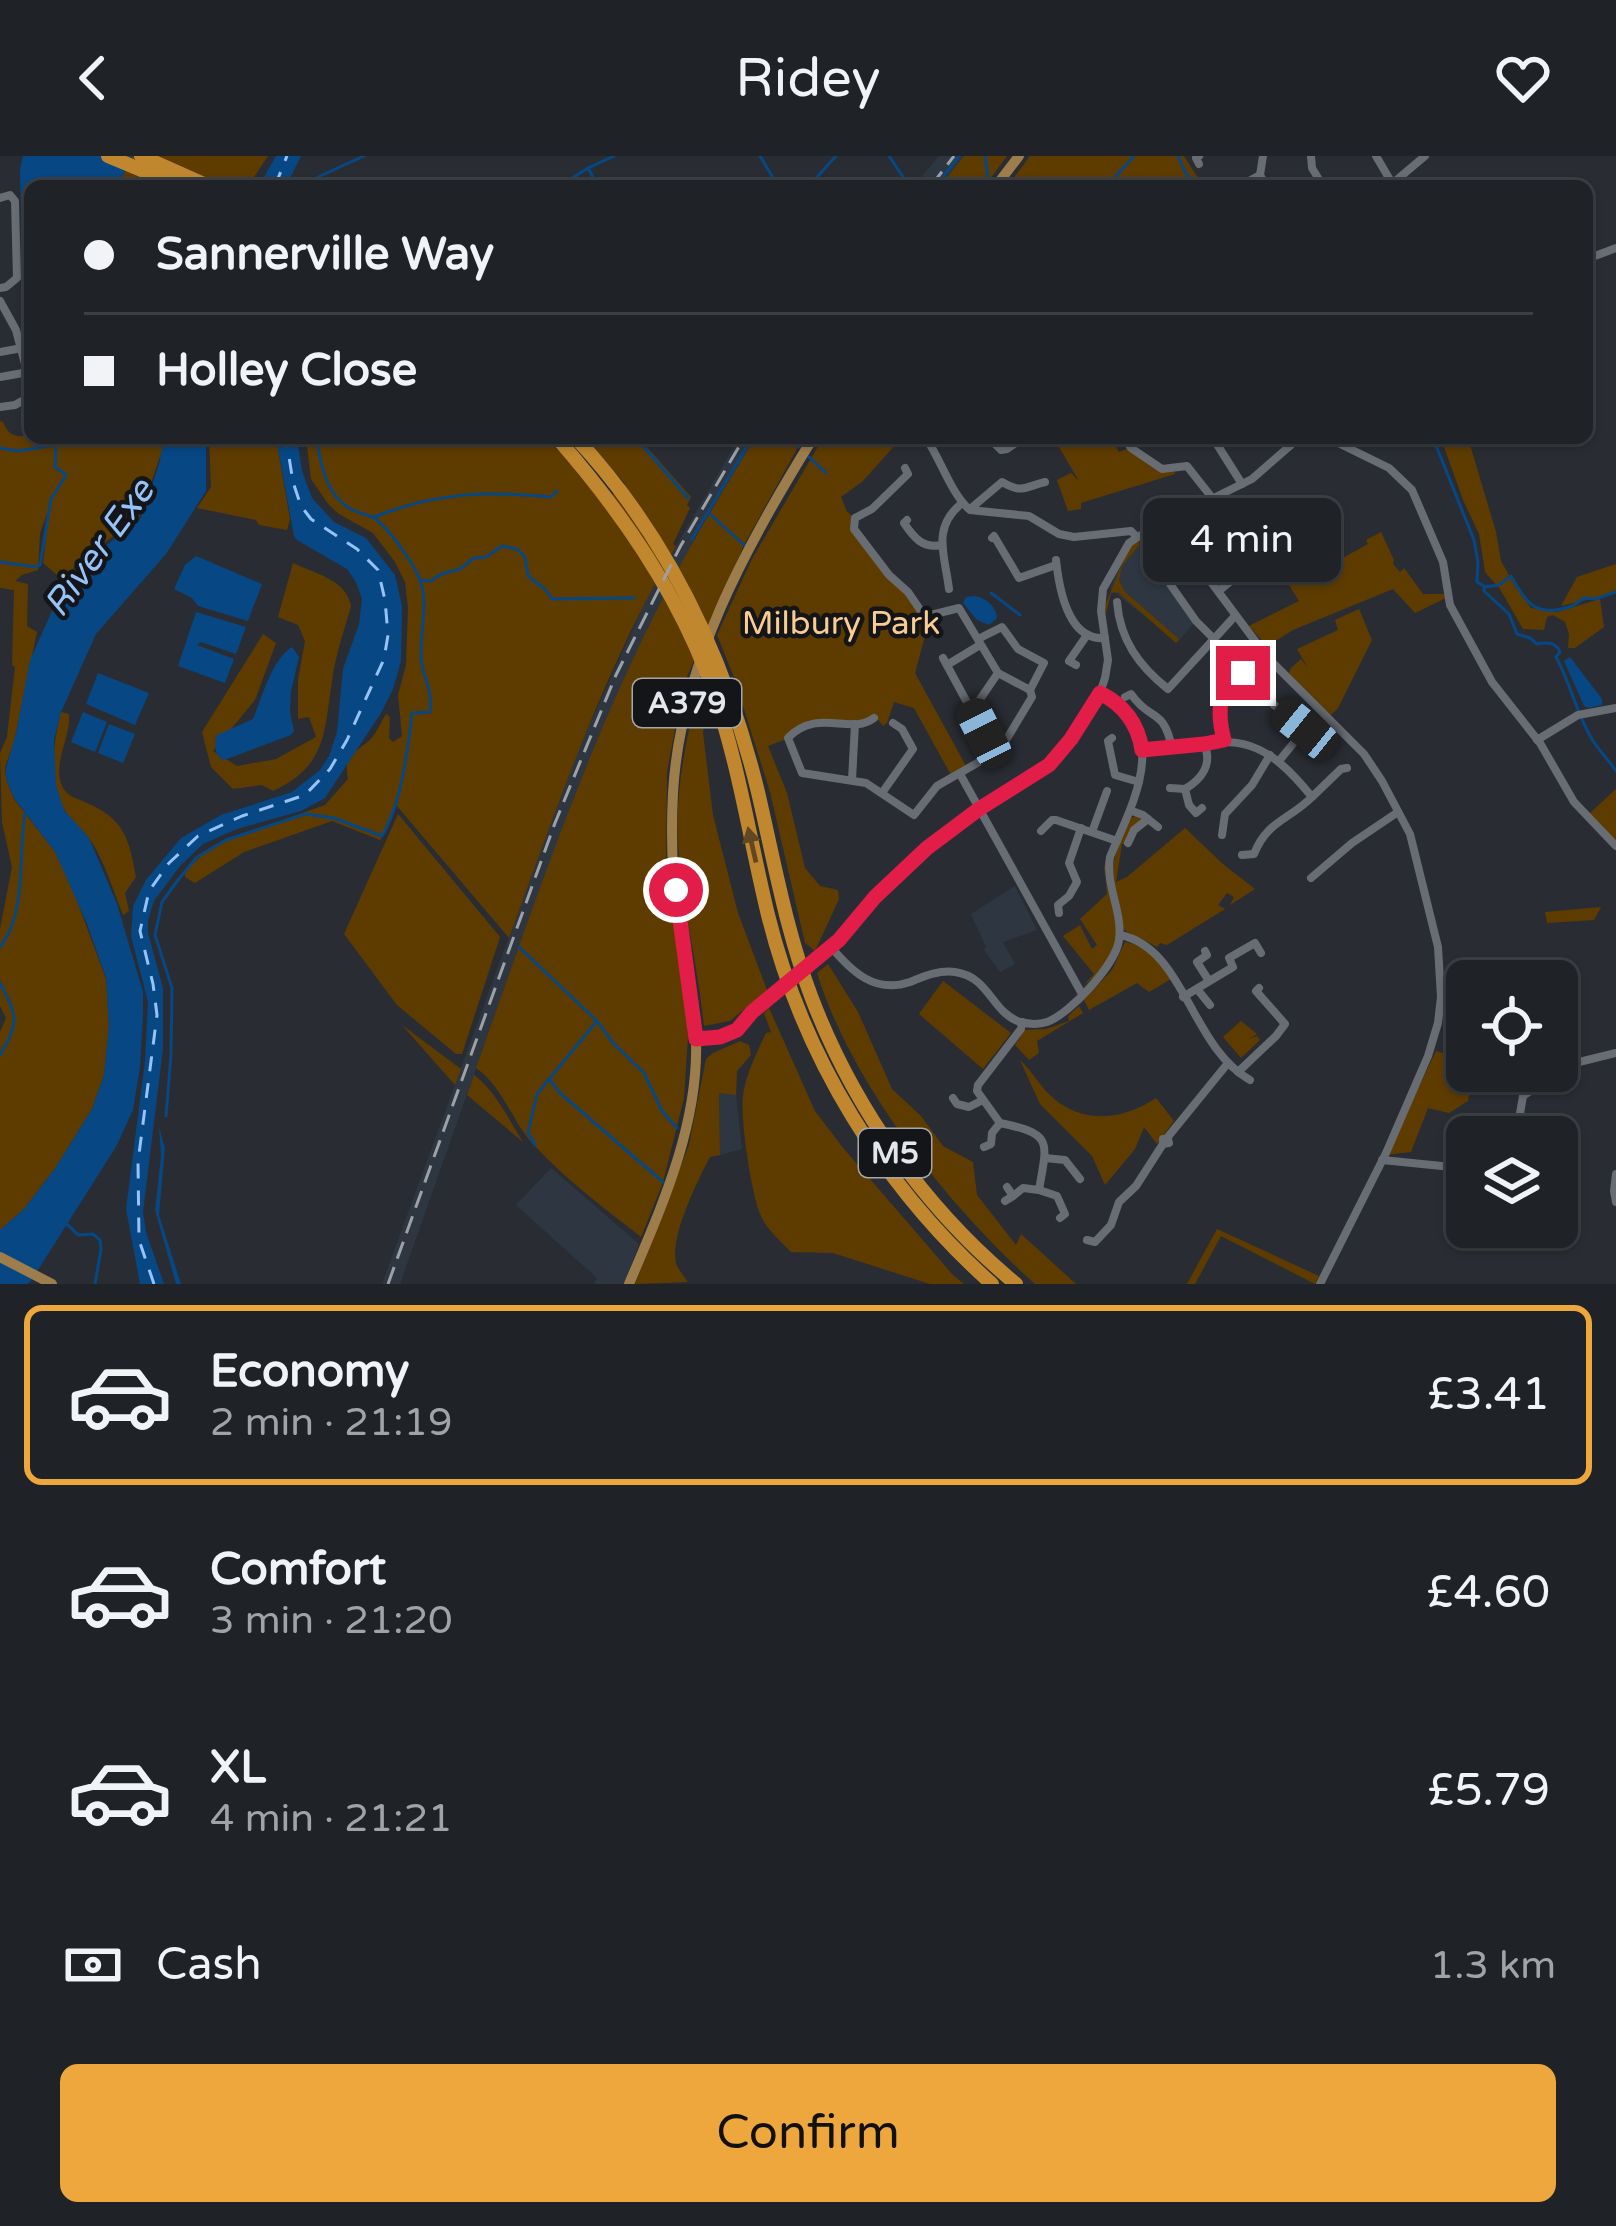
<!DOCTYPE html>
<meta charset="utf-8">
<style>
:root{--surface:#1f2226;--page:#2c2f32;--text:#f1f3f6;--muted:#a1a4a7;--line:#3c3f43;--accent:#eea73d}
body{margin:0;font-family:"Varela Round",sans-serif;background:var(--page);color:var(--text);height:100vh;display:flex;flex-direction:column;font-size:45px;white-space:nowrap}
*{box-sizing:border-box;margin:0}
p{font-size:39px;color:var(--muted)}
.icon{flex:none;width:66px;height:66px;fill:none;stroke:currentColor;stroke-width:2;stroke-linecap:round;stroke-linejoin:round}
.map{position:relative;height:1128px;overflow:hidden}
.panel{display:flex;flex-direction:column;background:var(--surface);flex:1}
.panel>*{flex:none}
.top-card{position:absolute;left:24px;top:24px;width:1569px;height:264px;border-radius:18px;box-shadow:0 3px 9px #0004,0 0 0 3px var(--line);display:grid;align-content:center;height:264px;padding:0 60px;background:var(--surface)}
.buttons{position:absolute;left:1446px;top:804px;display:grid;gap:24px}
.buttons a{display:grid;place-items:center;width:132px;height:132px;border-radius:18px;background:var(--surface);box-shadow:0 3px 9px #0004,0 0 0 3px var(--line);font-size:60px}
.end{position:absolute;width:54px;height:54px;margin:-27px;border:15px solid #e11d48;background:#fff;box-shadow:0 0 0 6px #fff}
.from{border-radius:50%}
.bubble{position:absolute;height:84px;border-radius:18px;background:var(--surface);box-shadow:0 3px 9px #0004,0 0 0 3px var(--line);font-size:39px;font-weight:600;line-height:84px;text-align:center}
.car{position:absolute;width:36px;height:72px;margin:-36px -18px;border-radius:15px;box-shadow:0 0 9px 3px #0007;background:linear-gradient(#222 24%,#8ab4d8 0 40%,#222 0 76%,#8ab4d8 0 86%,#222 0)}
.top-card b{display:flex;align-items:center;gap:42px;height:114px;font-size:45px}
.top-card b+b{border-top:3px solid var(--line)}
.top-card i{width:30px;height:30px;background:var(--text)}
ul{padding:21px 0 0;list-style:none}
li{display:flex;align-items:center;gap:36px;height:180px;margin:0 24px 18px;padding:0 36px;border:6px solid transparent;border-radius:18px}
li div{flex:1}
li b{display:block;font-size:45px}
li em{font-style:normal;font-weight:600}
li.on{border-color:var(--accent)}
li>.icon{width:108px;height:108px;stroke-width:1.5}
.pay{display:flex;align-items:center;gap:30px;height:132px;padding:0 60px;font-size:45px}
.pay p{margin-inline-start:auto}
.primary-button{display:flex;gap:24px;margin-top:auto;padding:24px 60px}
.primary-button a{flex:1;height:138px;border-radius:18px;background:var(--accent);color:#111;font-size:48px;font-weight:600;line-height:138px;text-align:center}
header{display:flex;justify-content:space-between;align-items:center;height:156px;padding:0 60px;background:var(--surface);font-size:54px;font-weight:600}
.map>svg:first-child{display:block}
.built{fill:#2d3641}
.green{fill:#5e3c00}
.water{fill:#064784}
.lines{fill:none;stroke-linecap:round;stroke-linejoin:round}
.stream{stroke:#064784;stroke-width:3}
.ferry{stroke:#95c2f7;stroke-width:3;stroke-dasharray:15 12;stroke-linecap:butt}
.minor{stroke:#686d74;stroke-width:8}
.major{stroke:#9d7d4b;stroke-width:10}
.highway{stroke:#c1872f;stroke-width:14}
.rail{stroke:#9da0a5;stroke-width:3;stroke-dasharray:18 9;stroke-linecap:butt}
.oneway{fill:#614822}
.route{stroke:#e11d48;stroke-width:15}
.labels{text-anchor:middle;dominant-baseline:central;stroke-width:9;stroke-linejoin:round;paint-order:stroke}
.shield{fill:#131518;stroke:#a5a7ab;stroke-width:3}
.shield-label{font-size:30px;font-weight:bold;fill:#e3e6ea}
.park-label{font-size:33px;fill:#f9cc92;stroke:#131518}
.water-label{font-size:36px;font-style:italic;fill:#95c2f7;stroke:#131518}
</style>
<header><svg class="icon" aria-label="back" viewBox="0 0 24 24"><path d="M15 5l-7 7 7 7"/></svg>Ridey<svg class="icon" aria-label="heart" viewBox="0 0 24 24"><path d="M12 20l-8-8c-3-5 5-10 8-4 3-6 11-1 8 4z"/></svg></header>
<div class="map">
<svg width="1616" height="1128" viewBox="0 0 1616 1128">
<rect width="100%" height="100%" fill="#292d33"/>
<g class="built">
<path d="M939 0H964L940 30H914Z"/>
<path d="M739 282H755L709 357 662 444 588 609 519 791 400 1128H382L574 603 650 435Z"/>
<path d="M1147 382 1176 424 1171 428 1195 466 1178 486 1110 433 1123 402Z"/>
<path d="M1015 730 1037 774 1003 786 1015 808 1000 816 984 794 986 791 971 758Z"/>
<path d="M719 936 736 939 742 993 720 999Z"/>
<path d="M551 1012 639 1088 624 1128H594L597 1122 516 1049Z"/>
</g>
<g class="green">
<path d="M132 0H268L248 30H118Z"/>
<path d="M964 0H1007L985 30H940Z"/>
<path d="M1030 0H1184L1203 30H1008Z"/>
<path d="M0 265 3 266C8 277 11 281 25 280L30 272V282H164L165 286 139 362 81 403 63 424 43 407 50 350 40 377 38 414 22 419 15 425 28 428 27 470 37 476 14 586 5 611 6 623 14 643 55 696 70 726 106 823 109 869 104 919 92 953 56 1011 24 1053 0 1074V876L6 862 0 850V773L12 711 2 666 0 597 7 581 15 511 12 509 14 434 0 432Z"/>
<path d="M209 282H276L290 363 287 374 259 369 256 364 197 352 211 331Z"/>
<path d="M306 282H544L561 297 603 347 625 328 586 282H639L691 341 687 349 690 352 673 388 676 390C604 513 558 648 509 782L397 650 400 629 391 665 380 684 332 665 244 696 195 727 185 721 184 715 214 689 325 649 348 623C343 598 354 598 370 584 376 578 381 566 386 558L390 561 389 582 393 586 402 580 398 539 406 509 408 452 405 426 395 406 373 377 339 358 328 348 311 323Z"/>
<path d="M755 282H803L744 389 683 530 667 616 666 717 682 818 688 881 684 942 663 1026 641 1081C604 1052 565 1023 533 988 511 964 503 931 476 912 532 754 586 591 663 442 691 387 723 334 755 282Z"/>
<path d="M823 282H897L896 288 862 326 841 341 847 356 854 361 853 374 930 461 915 517 966 610 951 619 914 552 894 546 887 567 883 570 876 561 867 566 819 563 790 575 786 583 768 590 787 637 805 712 820 730 838 734 839 743 815 795 805 787 770 636 734 521 717 479 752 403Z"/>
<path d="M1062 282H1111L1119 296 1128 292C1143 302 1155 317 1174 315L1175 318 1081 347V353L1068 355 1057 324 1071 317 1079 325 1056 286Z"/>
<path d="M1439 282H1468L1496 376 1501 405 1515 430 1531 452 1557 456 1600 443 1604 471 1575 492H1568L1569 478 1565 466 1553 459 1547 461 1544 474 1523 473 1500 433 1485 416 1479 378 1463 344 1443 288Z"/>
<path d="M1381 376 1394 404 1393 408 1400 416 1404 412 1423 438H1444L1446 442 1415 457 1393 433 1293 474 1267 490 1249 470 1299 445 1280 414 1320 392 1330 409 1368 388 1366 384Z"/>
<path d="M1138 384 1140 388 1122 410 1119 424 1125 436 1179 483 1176 487 1118 436 1111 437 1106 458 1103 455 1129 390Z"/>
<path d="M293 407C314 417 347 424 351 450 344 475 335 500 332 525 324 576 327 610 273 635L262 629 233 633 211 611 202 576 263 478 276 487 255 544 213 595 237 610 276 603 316 581 309 561 298 563V524L305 485 298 469 278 461Z"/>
<path d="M1616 408V437L1561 450 1577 421Z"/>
<path d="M1359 453 1372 484 1338 552 1330 560 1288 519 1291 512 1301 503 1308 512 1297 493 1338 474 1335 464Z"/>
<path d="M699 532 706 557 703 577 713 659 738 757 767 834 730 865 704 870C698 809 682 749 678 687 675 636 686 582 699 532Z"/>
<path d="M61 556 69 558C71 582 51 609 63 632 69 642 77 642 87 647 124 663 129 682 136 721L125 737 129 755 123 759C114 736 106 710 93 688 86 677 76 669 68 659 47 632 53 587 61 556Z"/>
<path d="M1616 633V688L1601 668 1588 659Z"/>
<path d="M398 658 500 781 462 898H456L397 849 344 778Z"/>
<path d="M1136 660 1141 662V665L1125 688H1122L1116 726 1127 721 1185 672 1224 709 1255 733 1230 749 1234 741 1227 737 1218 749 1225 753 1167 789 1160 787 1157 791C1146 784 1130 779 1123 773 1110 718 1106 714 1131 662Z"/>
<path d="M1109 692C1108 699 1105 710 1105 719 1106 732 1112 744 1115 757 1122 787 1108 813 1083 830L1094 818 1063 780 1080 769 1092 793 1097 789 1080 763 1107 738 1104 712Z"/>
<path d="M1601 751 1594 764 1547 767 1545 756Z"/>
<path d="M1125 786C1149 790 1158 805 1171 823L1149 836 1137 827 1089 854 1084 844 1112 814Z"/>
<path d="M828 808 858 856 892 933 921 960 943 990 973 1006 977 1039 1016 1089 1021 1078 1076 1128H1035C948 1050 852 929 817 817Z"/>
<path d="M943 825 1011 877 983 913 919 858Z"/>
<path d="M1079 850 1083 857 1037 885 1039 897 1029 904 1015 889 1025 874 1046 873 1069 865 1068 860Z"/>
<path d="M769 852 815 955 844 993 953 1119 964 1128H930L833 1097 791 1096C781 1085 767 1074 761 1060 751 1038 740 962 743 939 746 918 757 896 766 877L771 876 764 857Z"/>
<path d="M1241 865 1257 878 1249 883 1257 880 1260 884 1241 902 1223 881Z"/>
<path d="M402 869 461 913 455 929Z"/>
<path d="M740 885 749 889 751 899 737 915 736 939 719 937 720 999 710 1001C698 1024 667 1085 677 1110 679 1114 685 1122 688 1126L635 1128 689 989 706 903 713 897Z"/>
<path d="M1436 895 1462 903 1472 922 1468 945 1449 957 1428 952 1411 996 1386 999Z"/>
<path d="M1020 904C1032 915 1039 929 1051 940 1081 969 1124 964 1156 942L1174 965 1157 988 1144 971 1135 993 1105 1029 1092 1000 1040 948Z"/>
<path d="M474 919C495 934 509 964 523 986L467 939Z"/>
<path d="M1217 1073 1319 1120 1315 1128 1221 1080 1195 1128H1187Z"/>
</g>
<g class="water">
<path d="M23 0H132L118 30H30V119L23 70H21L20 13Z"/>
<path d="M276 0H301L286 30H259Z"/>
<path d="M164 282H206V335L166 398 96 478 61 556 54 584 56 629 64 654 89 682 117 748 143 836V859L140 911 133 954 117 989 31 1125 27 1128H0V1074L24 1053 56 1011 92 953 104 919 109 869 106 822 87 768 55 696 14 642 6 623V612L16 577 30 504 57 444 80 410 141 362 159 308Z"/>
<path d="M276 282H297L302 315 312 342 334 366 366 382 395 419 402 450 401 505 393 533 381 557 325 642 301 655 237 673 203 688 180 710 154 745 148 764V777L163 832V893L143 1056 146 1076 164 1128H140L126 1053 145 905 148 846 131 780 133 750 146 724 181 682 221 659 292 636 320 614 329 600 337 576 343 513 359 468 362 443 356 426 347 413 297 384 294 380Z"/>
<path d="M196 400 262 428 248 465 198 450 192 442 174 433 185 409Z"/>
<path d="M974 440C985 441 996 450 997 462L989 469 977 464 963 447 966 441Z"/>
<path d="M196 456 246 471 236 498 201 486 197 489 234 503 225 527 178 510Z"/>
<path d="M292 491 299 501 291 535 290 556 294 575 291 579 224 604C214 600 214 588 217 579L253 563C262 542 272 503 292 491Z"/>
<path d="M1570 501 1602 543V549L1588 552 1584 550 1564 505Z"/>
<path d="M98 517 149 537 135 569 86 548Z"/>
<path d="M83 556 107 566 95 596 71 586Z"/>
<path d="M109 568 135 578 123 607 98 597Z"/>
<path d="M159 971 165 992 159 1059 181 1128H176L155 1054 161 1000Z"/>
</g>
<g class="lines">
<g class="stream">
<path d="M760 0 778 30"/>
<path d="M889 0 909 30"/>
<path d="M985 0 988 23"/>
<path d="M1178 0 1186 18 1199 30"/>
<path d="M588 12 598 30"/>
<path d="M309 30 318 21 364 0"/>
<path d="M560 30 588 12 614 0"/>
<path d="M809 30 836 0"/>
<path d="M936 30 959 0"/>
<path d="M1107 30 1134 0"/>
<path d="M636 282 688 342"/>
<path d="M785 282 799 291"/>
<path d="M1433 282 1474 384 1478 406 1477 426 1484 430V435L1509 458 1517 478 1530 482 1537 488C1547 486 1556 486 1560 496L1556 501C1571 528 1576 557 1592 583 1598 594 1609 604 1616 615"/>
<path d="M317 286 355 282"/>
<path d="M0 292 18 295 56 289"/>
<path d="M809 301 826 317"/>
<path d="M710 358 744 389"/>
<path d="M374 361C437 336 485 335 551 341L557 335"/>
<path d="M692 383 752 282"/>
<path d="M0 406 36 411 40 409 51 343 66 319 55 311 56 289 64 282"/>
<path d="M420 424 431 425 441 418 460 413 474 402 486 401 502 390 517 393 525 401 528 420 546 434 552 443 634 442"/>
<path d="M1484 431 1499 429 1511 420C1523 440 1530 457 1556 454 1569 452 1574 450 1584 442L1595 443 1616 436"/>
<path d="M991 437 1020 459"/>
<path d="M0 791C27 757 18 700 25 658"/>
<path d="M519 791 597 865 613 887 644 917 662 955 677 972"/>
<path d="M0 827C17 860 20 865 0 899"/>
<path d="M549 923 560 937 663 1026"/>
<path d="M166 960 171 898 172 832 155 779 162 746 178 724 197 701 226 684 305 658 334 662 382 680C401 648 408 594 412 557L430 556C433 531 423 525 421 502 420 480 428 446 421 427 415 409 392 377 378 365 371 358 362 359 353 354 326 341 321 309 316 282"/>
<path d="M535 989 528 976 537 938 596 866"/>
<path d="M67 1068 78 1079 93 1078 100 1084 101 1093 95 1128"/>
</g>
<g class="ferry">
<path d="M275 30 287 0"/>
<path d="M154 1128 139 1084 138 1006 157 859 153 828 140 775 149 735 169 707 198 680 242 660 305 639 330 613 347 584 384 503 388 479 385 444 378 414 357 393 311 363 301 350 293 326 286 282"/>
</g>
<g class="minor">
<path d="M1263 0 1260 19 1266 30"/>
<path d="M1311 0 1312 12 1323 30"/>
<path d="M1376 0 1393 29"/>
<path d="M1199 8 1196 2 1199 0"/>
<path d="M1393 27 1425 0"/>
<path d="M1240 30 1260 19"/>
<path d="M0 42 10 39 15 45 17 122 6 131 0 132"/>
<path d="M1587 103 1616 92"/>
<path d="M0 145 16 174 26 212 23 217 0 221"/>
<path d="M0 196 22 192"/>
<path d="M0 251 15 249 22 245"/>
<path d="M926 282C941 304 951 338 970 354L1029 360 1059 378 1074 381 1131 375 1137 381"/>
<path d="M989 282 1001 294 1007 293 1023 282"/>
<path d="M1213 282 1242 328"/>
<path d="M1328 282 1389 312 1412 334 1443 406 1450 449 1492 526 1540 587 1574 646 1616 690"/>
<path d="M1126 285 1131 292 1162 313 1187 310 1213 343"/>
<path d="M905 312 908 318 872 353 855 362 854 373 889 419 908 436 923 458 927 460 959 452 998 517 1030 534"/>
<path d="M970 353 1002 326C1023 338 1024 331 1045 326"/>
<path d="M907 364 904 367C914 382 923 393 942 389"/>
<path d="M1167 367 1267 501 1364 598 1382 625 1410 678 1438 791 1441 841 1438 867 1428 900 1386 997 1320 1128"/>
<path d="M992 382 994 380 1019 422 1056 409"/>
<path d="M1056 404C1059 432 1068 485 1105 482"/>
<path d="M1170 428 1196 465 1214 483"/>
<path d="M949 433C945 399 931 372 962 347"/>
<path d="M1219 435 1231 425 1233 419 1219 396 1222 393"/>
<path d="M1117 446C1120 484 1139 510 1168 533L1235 460"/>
<path d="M943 502 995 598"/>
<path d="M947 509 980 489"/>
<path d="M1076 509 1069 505 1087 479"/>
<path d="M1269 540 1274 549 1305 573 1279 605"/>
<path d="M1125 541 1131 538C1151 567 1163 550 1172 592"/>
<path d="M972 555 998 517"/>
<path d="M874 562C850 580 818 551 788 582L802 617 866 627 914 659 937 630 1000 594 1032 541 1030 534 1044 507 1018 493 1002 471 978 483"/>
<path d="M1305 573 1310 574 1321 585"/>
<path d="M1112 582 1108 585 1115 619 1139 626"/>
<path d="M1224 583C1217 557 1217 532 1243 517L1244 512"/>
<path d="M1537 584 1578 559 1616 552"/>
<path d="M1142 594C1226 588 1251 565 1312 641L1341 613 1347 612"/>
<path d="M960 618 1082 838"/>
<path d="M852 624 855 568"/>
<path d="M1170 632 1185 633C1202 623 1213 608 1204 588"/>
<path d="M1185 633 1189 649 1196 657 1202 652"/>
<path d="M882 637 913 593 902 573 893 567"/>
<path d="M1132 655 1143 659 1158 671"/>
<path d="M1041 675 1052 664H1056L1117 685"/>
<path d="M1092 676 1107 635"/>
<path d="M1222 679 1225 658 1252 629 1270 599"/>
<path d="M1128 687 1134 674 1148 663"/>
<path d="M1242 699 1254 698C1267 665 1289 664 1312 641"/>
<path d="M1311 722 1352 687 1398 656"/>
<path d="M1059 757 1058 749 1069 740 1077 726 1069 707 1081 672"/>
<path d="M1120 779C1185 792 1190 890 1250 924"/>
<path d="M831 791C852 816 875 838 910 826 925 820 939 814 955 816 990 821 991 856 1020 866 1028 868 1038 869 1047 866 1070 858 1116 808 1119 784 1123 755 1105 730 1110 701 1133 646 1174 576 1100 537"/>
<path d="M1205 795 1207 799 1197 806 1209 825"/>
<path d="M804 813 846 777 875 741 927 692 979 653 1049 609 1062 596 1100 537 1105 522 1108 504 1101 455 1103 433 1129 387 1147 375 1252 323 1299 282"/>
<path d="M1197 833 1210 849"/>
<path d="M1183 841 1233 811 1229 802 1255 787 1261 797"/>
<path d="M1022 866 1021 873 978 929 977 935 1000 967C1054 978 1047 986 1039 1034L1057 1040 1065 1058 1060 1062"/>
<path d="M696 883C706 882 717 883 727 879 738 875 775 837 788 826"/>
<path d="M1238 916 1276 880 1285 868 1256 835 1259 832"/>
<path d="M953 942 957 948 969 951 983 944"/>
<path d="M1516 981 1523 940 1571 908 1616 897"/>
<path d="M1167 982 1228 907"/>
<path d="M984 991 991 988 992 977 1000 967"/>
<path d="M1045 1002 1065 1004 1080 1023"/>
<path d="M1382 1004 1452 1011 1467 1009"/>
<path d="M1616 1018 1614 1035 1616 1046"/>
<path d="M1013 1040 1023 1032 1039 1034"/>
<path d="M1005 1045 1013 1040 1007 1031"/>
<path d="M1087 1084 1095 1086 1111 1069 1119 1046 1136 1030 1163 988 1169 987 1168 983H1163V988"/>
</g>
<g class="major">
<path d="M996 30 1019 0"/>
<path d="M0 1101 52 1128"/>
<path d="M629 1128C662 1050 699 969 696 883 695 840 682 798 677 756 672 717 671 676 673 637 680 509 747 388 813 282"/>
</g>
<g class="highway">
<path d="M108 0 180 30"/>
<path d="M141 0 208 30"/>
<path d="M557 282C623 357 681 441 714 537 739 609 750 685 768 759 803 901 883 1031 992 1128"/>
<path d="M576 282C669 382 726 505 758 636 774 705 786 774 811 840 853 951 924 1052 1016 1128"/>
</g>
<g class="rail">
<path d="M931 30 954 0"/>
<path d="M388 1128 555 667 616 519 680 391 744 282"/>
</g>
</g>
<defs><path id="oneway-solid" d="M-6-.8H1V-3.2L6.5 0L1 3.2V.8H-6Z" transform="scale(3)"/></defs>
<use class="oneway" href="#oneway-solid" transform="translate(752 689) rotate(-103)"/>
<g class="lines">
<path class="route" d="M676 734 696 883 720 881 737 874 752 856 839 784 875 741 927 692 979 653 1049 609 1071 583 1100 537C1124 549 1138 568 1142 594L1204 588 1224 584C1217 557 1217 532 1243 517"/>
</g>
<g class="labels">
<g class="shield">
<rect x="633" y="523" width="108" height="48" rx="9"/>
<rect x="859" y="973" width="72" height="48" rx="9"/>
</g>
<g class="shield-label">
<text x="687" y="547">A379</text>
<text x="895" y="997">M5</text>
</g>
<g class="park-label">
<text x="841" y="467">Milbury Park</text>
</g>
<g class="water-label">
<text transform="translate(99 392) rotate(-54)">River Exe</text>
</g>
</g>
</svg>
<div class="buttons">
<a><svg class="icon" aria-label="locate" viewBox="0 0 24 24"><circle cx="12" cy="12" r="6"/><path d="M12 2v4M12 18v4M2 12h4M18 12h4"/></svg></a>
<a><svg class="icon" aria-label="layers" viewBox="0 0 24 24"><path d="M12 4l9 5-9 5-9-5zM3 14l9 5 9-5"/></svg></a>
</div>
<i class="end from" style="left:676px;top:734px"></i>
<i class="end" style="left:1243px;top:517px"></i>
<div class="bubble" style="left:1143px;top:342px;width:198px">4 min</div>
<i class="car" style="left:1305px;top:573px;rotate:309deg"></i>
<i class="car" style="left:984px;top:577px;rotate:333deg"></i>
<div class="top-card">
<b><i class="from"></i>Sannerville Way</b>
<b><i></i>Holley Close</b>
</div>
</div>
<section class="panel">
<ul>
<li class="on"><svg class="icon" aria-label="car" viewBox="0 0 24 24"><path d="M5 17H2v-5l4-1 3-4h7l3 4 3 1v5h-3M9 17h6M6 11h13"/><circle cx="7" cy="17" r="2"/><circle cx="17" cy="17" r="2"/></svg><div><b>Economy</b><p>2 min · 21:19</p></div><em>£3.41</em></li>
<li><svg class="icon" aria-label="car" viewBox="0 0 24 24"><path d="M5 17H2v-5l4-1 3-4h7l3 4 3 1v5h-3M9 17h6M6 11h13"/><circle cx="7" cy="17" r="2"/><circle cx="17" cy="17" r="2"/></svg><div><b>Comfort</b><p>3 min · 21:20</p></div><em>£4.60</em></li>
<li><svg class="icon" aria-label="car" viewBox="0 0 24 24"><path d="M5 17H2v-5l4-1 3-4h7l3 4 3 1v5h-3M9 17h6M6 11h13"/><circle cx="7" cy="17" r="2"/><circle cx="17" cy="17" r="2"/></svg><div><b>XL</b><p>4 min · 21:21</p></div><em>£5.79</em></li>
</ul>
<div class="pay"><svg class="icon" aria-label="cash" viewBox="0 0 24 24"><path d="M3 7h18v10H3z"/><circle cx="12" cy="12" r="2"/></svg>Cash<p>1.3 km</p></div>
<div class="primary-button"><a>Confirm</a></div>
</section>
